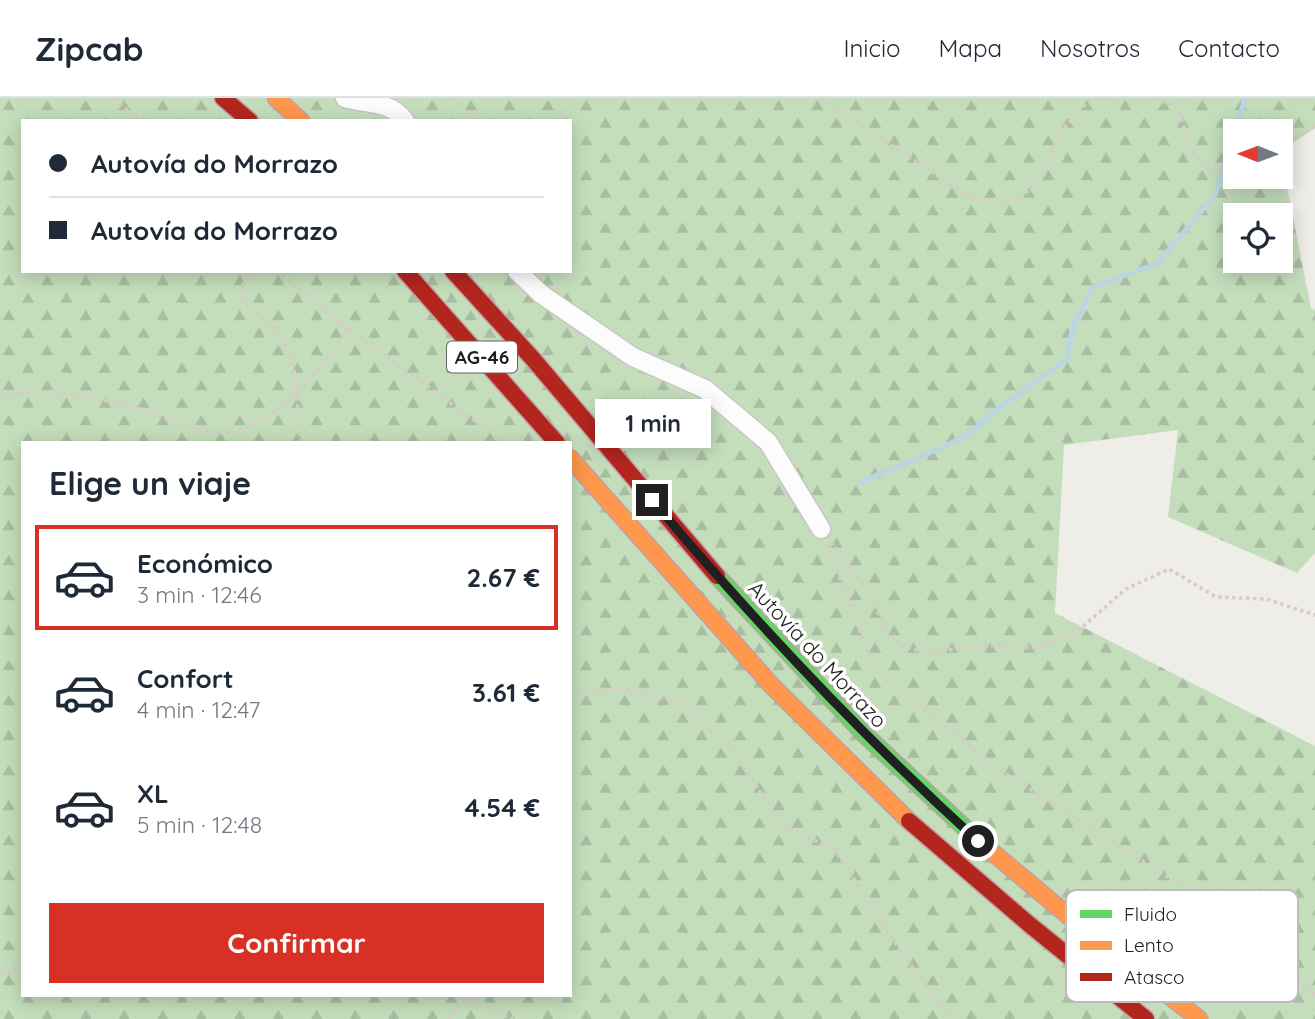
<!DOCTYPE html>
<html lang="es">
<meta charset="utf-8">
<style>
:root{--surface:#fff;--page:#f6f6f7;--text:#1f2937;--muted:#747a83;--line:#e0e1e3;--accent:#d93025}
body{margin:0;font-family:Quicksand,sans-serif;background:var(--page);color:var(--text);height:100vh;display:flex;flex-direction:column;font-size:26px;white-space:nowrap}
*{box-sizing:border-box;margin:0}
p{font-size:23px;color:var(--muted)}
.icon{flex:none;width:38px;height:38px;fill:none;stroke:currentColor;stroke-width:2;stroke-linecap:round;stroke-linejoin:round}
.map{position:relative;flex:1;overflow:hidden}
.details{position:absolute;left:21px;top:343px;width:551px;height:556px;display:flex;flex-direction:column;background:var(--surface);border-radius:0px;box-shadow:0 4px 18px #0003}
.details>*{flex:none}
.top-card{position:absolute;left:21px;top:21px;width:551px;height:154px;border-radius:0px;box-shadow:0 4px 18px #0003;display:grid;align-content:center;height:154px;padding:0 28px;background:var(--surface)}
.needle{width:46px;rotate:271deg}
.buttons{position:absolute;left:1223px;top:21px;display:grid;gap:14px}
.buttons a{display:grid;place-items:center;width:70px;height:70px;border-radius:0px;background:var(--surface);box-shadow:0 4px 18px #0003;font-size:35px}
.end{position:absolute;width:32px;height:32px;margin:-16px;border:9px solid #202020;background:#fff;box-shadow:0 0 0 4px #fff}
.from{border-radius:50%}
.bubble{position:absolute;height:49px;border-radius:0px;background:var(--surface);box-shadow:0 4px 18px #0003;font-size:23px;font-weight:800;line-height:49px;text-align:center}
.top-card b{display:flex;align-items:center;gap:24px;height:66px;font-size:26px}
.top-card b+b{border-top:2px solid var(--line)}
.top-card i{width:18px;height:18px;background:var(--text)}
ul{padding:0;list-style:none}
li{display:flex;align-items:center;gap:21px;height:105px;margin:0 14px 10px;padding:0 14px;border:4px solid transparent;border-radius:0px}
li div{flex:1}
li b{display:block;font-size:26px}
li em{font-style:normal;font-weight:800}
li.selected{border-color:var(--accent)}
li>.icon{width:63px;height:63px;stroke-width:1.5}
h2{padding:0 28px;font-size:32px;line-height:84px}
.primary-button{display:flex;gap:14px;margin-top:auto;padding:14px 28px}
.primary-button a{flex:1;height:80px;border-radius:0px;background:var(--accent);color:#fff;font-size:28px;font-weight:800;line-height:80px;text-align:center}
header{display:flex;align-items:center;gap:42px;box-sizing:border-box;height:98px;padding:0 35px;background:var(--surface);border-bottom:2px solid var(--line)}
header strong{font-size:33px}
nav{display:flex;gap:38px;margin-inline-start:auto;font-size:24px}
.map>svg:first-child{display:block}
.forest{fill:url(#forest-firs);fill-rule:evenodd}
.lines{fill:none;stroke-linecap:round;stroke-linejoin:round}
.stream{stroke:#bad5e3;stroke-width:5}
.street-casing{stroke:#c7c6c4;stroke-width:21}
.fast-casing{stroke:#c59ea4;stroke-width:19}
.slow-casing{stroke:#c59ea4;stroke-width:19}
.jam-casing{stroke:#c59ea4;stroke-width:19}
.path{stroke:#d8cbc7;stroke-width:3.5;stroke-dasharray:3.5 3.5;stroke-linecap:butt}
.street{stroke:#fcfcfc;stroke-width:18}
.fast{stroke:#63d668;stroke-width:16}
.slow{stroke:#ff974d;stroke-width:16}
.jam{stroke:#b3261e;stroke-width:16}
.route{stroke:#202020;stroke-width:9}
.labels{text-anchor:middle;dominant-baseline:central;stroke-width:7;stroke-linejoin:round;paint-order:stroke}
.shield{fill:#fff;stroke:#636363;stroke-width:2}
.shield-label{font-size:19px;font-weight:bold;fill:#202020}
.street-label{font-size:21px;fill:#202020;stroke:#fff}
.key{fill:#fff;stroke:#bcbcbc;stroke-width:2}
.key-label{font-size:19px;fill:#202020}
</style>
<header>
<strong>Zipcab</strong>
<nav><a>Inicio</a><a>Mapa</a><a>Nosotros</a><a>Contacto</a></nav>
</header>
<div class="map">
<svg width="1315" height="921" viewBox="0 0 1315 921">
<defs>
<pattern id="forest-firs" width="22" height="20" patternUnits="userSpaceOnUse" patternTransform="scale(1.75)"><rect width="22" height="20" fill="#c4debc"/><path d="M5 1l3.5 6h-7zM16 11l3.5 6h-7z" fill="#a8bea1"/></pattern>
</defs>
<rect width="100%" height="100%" fill="#eeede8"/>
<path class="forest" d="M0 0H1315V30L1281 53V33H1236V79H1281V59L1311 210 1315 212V455L1297 475 1168 419 1178 332 1064 347 1055 515 1315 648V921H0ZM23 23H570V173H23ZM1236 117H1281V163H1236ZM23 345H570V898H23Z"/>
<g class="lines">
<g class="stream">
<path d="M1236 33 1245 0"/>
<path d="M861 384 946 348 971 334 996 312 1067 261 1073 228 1093 189 1158 165 1215 97 1236 33"/>
</g>
<g class="street-casing">
<g id="street">
<path d="M345 0C367 7 390 2 405 23"/>
<path d="M517 173 541 196 633 259 705 291 768 344 821 431"/>
</g>
</g>
<g class="fast-casing">
<path id="fast" d="M717 478 865 637 979 743"/>
</g>
<g class="slow-casing">
<g id="slow">
<path d="M276 0 301 23"/>
<path d="M570 360 773 589 909 723"/>
<path d="M979 743 1084 831 1199 921"/>
</g>
</g>
<g class="jam-casing">
<g id="jam">
<path d="M223 0 250 23"/>
<path d="M405 173 557 345"/>
<path d="M453 173 533 261 717 478"/>
<path d="M909 723 1030 827 1146 921"/>
</g>
</g>
<g class="path">
<path d="M115 0 138 23"/>
<path d="M453 0 475 23"/>
<path d="M821 0 970 100 1001 105 1024 98 1046 68 1059 35 1089 3 1110 0"/>
<path d="M1156 0 1178 10C1190 44 1191 79 1236 73"/>
<path d="M1281 47 1315 28"/>
<path d="M252 173C226 202 259 215 276 234 283 242 291 257 293 268 299 293 297 320 300 345"/>
<path d="M277 173 347 230 506 345"/>
<path d="M0 298C40 290 98 299 137 310 159 317 181 328 203 333 263 346 321 275 347 230"/>
<path d="M831 444 866 490 886 531 902 549 929 554 996 547 1036 550 1073 537 1126 491 1169 471 1216 499 1266 501 1315 517"/>
<path d="M827 446 870 561 900 590 996 669 1232 820 1315 897"/>
<path d="M570 593 631 591 683 606 735 655 782 727 835 752 900 852 952 921"/>
<path d="M0 875 23 869"/>
<path d="M459 898 513 921"/>
<path d="M449 921 465 902"/>
</g>
<use href="#street" class="street"/>
<use href="#fast" class="fast"/>
<use href="#slow" class="slow"/>
<use href="#jam" class="jam"/>
</g>
<g class="lines">
<path class="route" d="M652 402C754 523 861 637 978 743"/>
</g>
<g class="labels">
<rect class="shield" x="447" y="243.5" width="70" height="31" rx="5"/>
<g class="shield-label">
<text x="482" y="259">AG-46</text>
</g>
<g class="street-label">
<text transform="translate(818 556) rotate(47)">Autovía do Morrazo</text>
</g>
</g>
<rect x="1066" y="792" width="232" height="112" rx="10" class="key"/>
<rect x="1080" y="812" width="32" height="8" fill="#63d668"/>
<rect x="1080" y="843" width="32" height="9" fill="#ff974d"/>
<rect x="1080" y="875" width="32" height="8" fill="#b3261e"/>
<g class="key-label">
<text x="1124" y="823">Fluido</text>
<text x="1124" y="854">Lento</text>
<text x="1124" y="886">Atasco</text>
</g>
</svg>
<div class="buttons">
<a><svg class="needle" viewBox="-14 -14 28 28"><path d="M0-13l5 13h-10z" fill="#e53935"/><path d="M0 13l5-13h-10z" fill="#747a83"/></svg></a>
<a><svg class="icon" aria-label="locate" viewBox="0 0 24 24"><circle cx="12" cy="12" r="6"/><path d="M12 2v4M12 18v4M2 12h4M18 12h4"/></svg></a>
</div>
<i class="end from" style="left:978px;top:743px"></i>
<i class="end" style="left:652px;top:402px"></i>
<div class="bubble" style="left:595px;top:301px;width:116px">1 min</div>
<div class="top-card">
<b><i class="from"></i>Autovía do Morrazo</b>
<b><i></i>Autovía do Morrazo</b>
</div>
<section class="details">
<h2>Elige un viaje</h2>
<ul>
<li class="selected"><svg class="icon" aria-label="car" viewBox="0 0 24 24"><path d="M5 17H2v-5l4-1 3-4h7l3 4 3 1v5h-3M9 17h6M6 11h13"/><circle cx="7" cy="17" r="2"/><circle cx="17" cy="17" r="2"/></svg><div><b>Económico</b><p>3 min · 12:46</p></div><em>2.67 €</em></li>
<li><svg class="icon" aria-label="car" viewBox="0 0 24 24"><path d="M5 17H2v-5l4-1 3-4h7l3 4 3 1v5h-3M9 17h6M6 11h13"/><circle cx="7" cy="17" r="2"/><circle cx="17" cy="17" r="2"/></svg><div><b>Confort</b><p>4 min · 12:47</p></div><em>3.61 €</em></li>
<li><svg class="icon" aria-label="car" viewBox="0 0 24 24"><path d="M5 17H2v-5l4-1 3-4h7l3 4 3 1v5h-3M9 17h6M6 11h13"/><circle cx="7" cy="17" r="2"/><circle cx="17" cy="17" r="2"/></svg><div><b>XL</b><p>5 min · 12:48</p></div><em>4.54 €</em></li>
</ul>
<div class="primary-button"><a>Confirmar</a></div>
</section>
</div>
